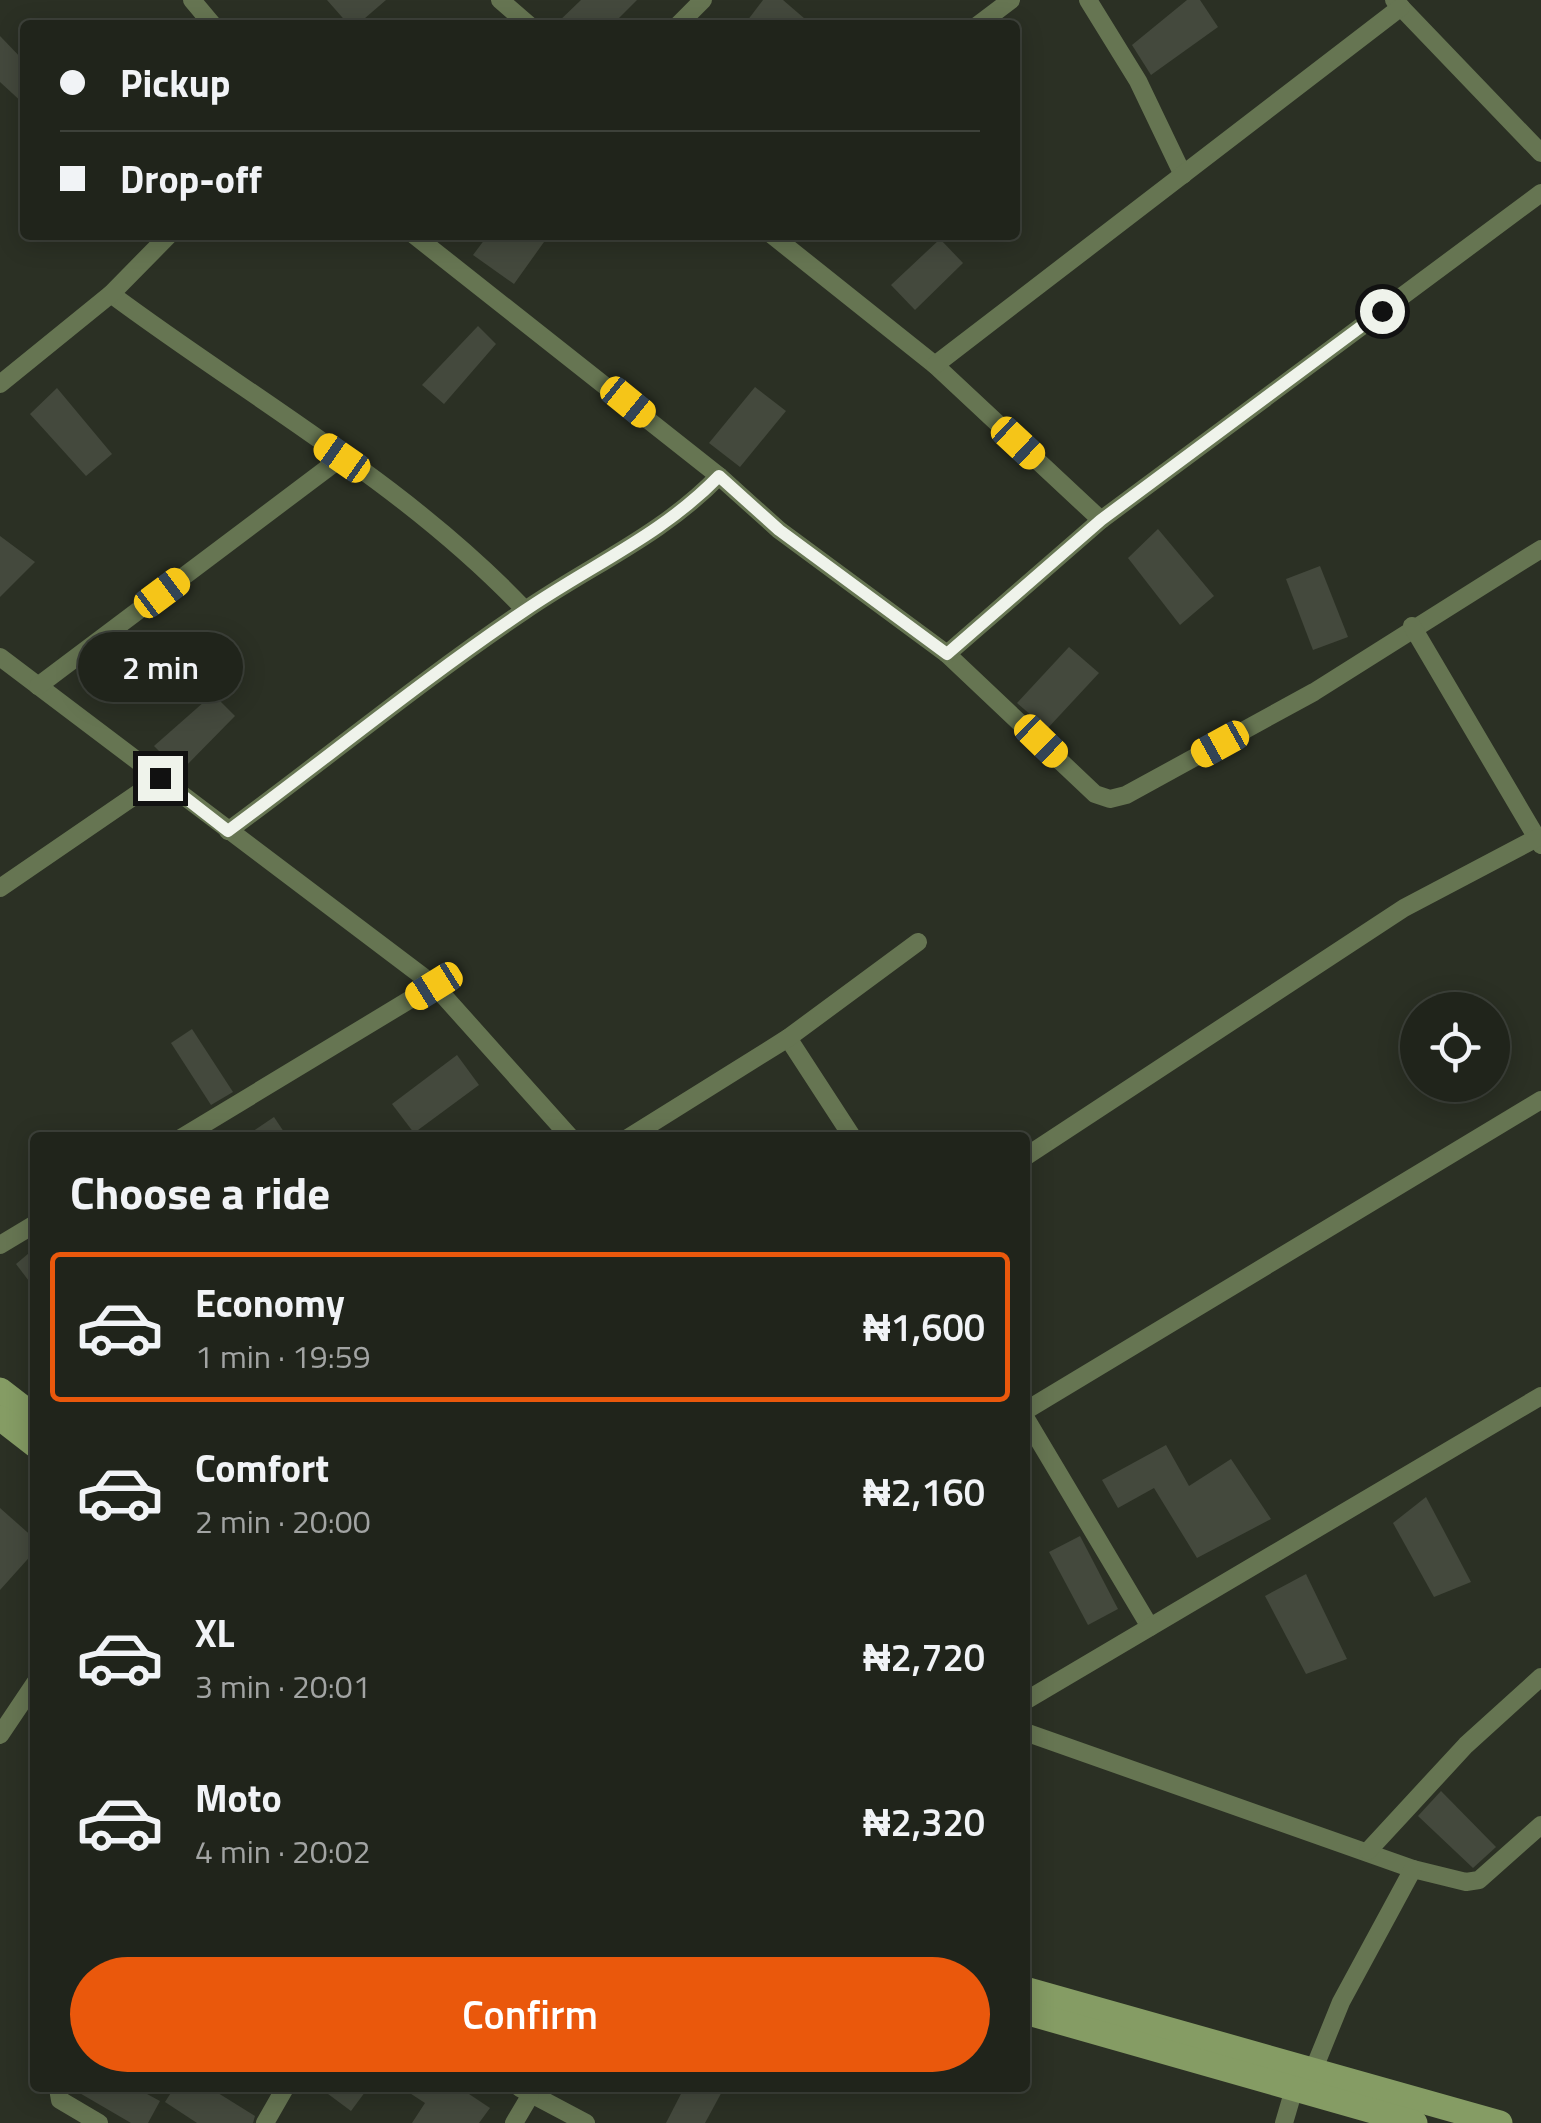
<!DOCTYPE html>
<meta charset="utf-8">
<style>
:root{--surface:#20241b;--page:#2d3028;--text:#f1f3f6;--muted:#a2a4a3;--line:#3d413a;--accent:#ea580c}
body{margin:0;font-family:"Titillium Web",sans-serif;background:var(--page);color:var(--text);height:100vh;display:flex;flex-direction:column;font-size:38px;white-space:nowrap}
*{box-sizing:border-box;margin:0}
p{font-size:32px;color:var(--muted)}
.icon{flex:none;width:55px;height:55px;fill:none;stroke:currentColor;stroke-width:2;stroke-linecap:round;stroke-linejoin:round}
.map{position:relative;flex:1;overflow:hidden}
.details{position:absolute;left:30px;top:1132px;width:1000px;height:960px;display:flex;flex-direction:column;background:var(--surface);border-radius:10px;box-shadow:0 5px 25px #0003,0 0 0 2px var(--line)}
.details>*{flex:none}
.hud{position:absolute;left:20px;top:20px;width:1000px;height:220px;border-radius:10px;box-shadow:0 5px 25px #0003,0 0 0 2px var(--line);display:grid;align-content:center;height:220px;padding:0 40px;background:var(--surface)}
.buttons{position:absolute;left:1400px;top:992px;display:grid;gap:20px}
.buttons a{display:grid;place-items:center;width:110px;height:110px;border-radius:50%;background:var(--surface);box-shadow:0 5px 25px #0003,0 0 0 2px var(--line);font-size:50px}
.end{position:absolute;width:45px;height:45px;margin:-22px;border:12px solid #eff3eb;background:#111;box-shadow:0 0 0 5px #111}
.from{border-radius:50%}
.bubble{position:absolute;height:70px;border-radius:35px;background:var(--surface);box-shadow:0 5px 25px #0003,0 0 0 2px var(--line);font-size:32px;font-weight:600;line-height:70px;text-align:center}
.car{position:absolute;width:30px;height:60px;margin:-30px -15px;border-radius:12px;box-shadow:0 0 8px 2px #0007;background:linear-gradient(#f5c518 24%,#345 0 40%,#f5c518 0 76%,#345 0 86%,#f5c518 0)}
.hud b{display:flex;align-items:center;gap:35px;height:95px;font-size:38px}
.hud b+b{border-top:2px solid var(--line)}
.hud i{width:25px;height:25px;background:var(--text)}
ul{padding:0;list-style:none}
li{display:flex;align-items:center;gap:30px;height:150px;margin:0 20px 15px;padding:0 20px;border:5px solid transparent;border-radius:10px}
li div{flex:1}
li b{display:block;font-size:38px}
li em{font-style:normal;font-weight:600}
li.active{border-color:var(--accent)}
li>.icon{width:90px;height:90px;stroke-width:1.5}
h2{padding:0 40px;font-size:45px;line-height:120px}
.action{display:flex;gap:20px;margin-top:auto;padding:20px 40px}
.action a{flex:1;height:115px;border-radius:60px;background:var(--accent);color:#fff;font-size:40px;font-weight:600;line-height:115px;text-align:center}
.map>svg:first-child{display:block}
.building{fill:#44493d}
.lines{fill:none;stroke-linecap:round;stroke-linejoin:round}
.street{stroke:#667552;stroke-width:18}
.secondary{stroke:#859c64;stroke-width:25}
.route{stroke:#eff3eb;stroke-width:12}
</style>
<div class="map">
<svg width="1541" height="2123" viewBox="0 0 1541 2123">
<rect width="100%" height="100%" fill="#2b3024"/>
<g class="building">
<path d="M327 0H386L357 25H349Z"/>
<path d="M581 0H637L612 25H555Z"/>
<path d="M763 0H783L812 25H744Z"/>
<path d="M1187 0H1200L1218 27 1151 75 1132 45Z"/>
<path d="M0 36 25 62V105L0 82Z"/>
<path d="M488 235H549L514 284 473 255Z"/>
<path d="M940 239 963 263 915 310 891 285Z"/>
<path d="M478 326 496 344 444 404 422 385Z"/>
<path d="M755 387 786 411 740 467 709 443Z"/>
<path d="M57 388 112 454 86 476 30 414Z"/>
<path d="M1158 529 1214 596 1180 625 1128 558Z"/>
<path d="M0 536 35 562 0 597Z"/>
<path d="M1320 566 1348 637 1313 650 1286 579Z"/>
<path d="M1069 647 1099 673 1047 729 1017 703Z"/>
<path d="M213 694 235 716 180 772 154 746Z"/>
<path d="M192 1029 233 1092 211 1105 171 1043Z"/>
<path d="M457 1055 479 1085 414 1133 392 1104Z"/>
<path d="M274 1117 288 1138H243Z"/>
<path d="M35 1248V1289L16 1264Z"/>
<path d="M1166 1445 1189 1486 1231 1459 1271 1519 1197 1558 1154 1488 1118 1508 1102 1480Z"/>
<path d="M1426 1497 1471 1582 1434 1597 1393 1523Z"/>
<path d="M0 1508 35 1539V1551L0 1590Z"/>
<path d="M1080 1536 1118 1609 1088 1625 1049 1552Z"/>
<path d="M1306 1574 1347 1659 1306 1674 1265 1596Z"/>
<path d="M1441 1791 1496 1847 1473 1868 1418 1816Z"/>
<path d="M71 2088H136L160 2101 148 2123H131Z"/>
<path d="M174 2088H210L255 2116 253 2123H197L165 2102Z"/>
<path d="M320 2088H368L351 2111Z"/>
<path d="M402 2088H460L490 2108 479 2123H412L425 2103Z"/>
<path d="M684 2088H724L705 2123H666Z"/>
</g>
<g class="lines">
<g class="street">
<path d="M192 0 213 25"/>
<path d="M500 0 529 25"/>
<path d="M1088 0 1138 81 1183 175"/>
<path d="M1394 0 1541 153"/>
<path d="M678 25 703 0"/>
<path d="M978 25 1011 0"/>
<path d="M414 235 719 476 779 530 947 654 1095 794 1110 799 1126 795 1314 692 1541 549"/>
<path d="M772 235 935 365 1101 520"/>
<path d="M111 294C249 397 406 484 525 610"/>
<path d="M935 365 1401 7"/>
<path d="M0 384 111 294 169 235"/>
<path d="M1412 626 1541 845"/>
<path d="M947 654 1101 520 1541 193"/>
<path d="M0 657 434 985 571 1138"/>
<path d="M38 686 341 458"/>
<path d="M228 831C327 758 423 679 524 611 591 565 662 535 719 476"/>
<path d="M0 888 159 779"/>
<path d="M788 1038 853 1138"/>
<path d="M181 1138 434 985"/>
<path d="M628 1138 788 1038 918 942"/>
<path d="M1025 1157 1404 908 1537 838"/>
<path d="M0 1245 35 1224"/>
<path d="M1025 1411 1541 1100"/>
<path d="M1025 1417 1150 1627"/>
<path d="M1025 1701 1541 1396"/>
<path d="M1025 1732 1413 1869 1466 1882 1479 1880 1541 1825"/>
<path d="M0 1735 35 1683"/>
<path d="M1368 1851 1466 1745 1541 1677"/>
<path d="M1313 2071 1341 2002 1413 1869"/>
<path d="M58 2088 60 2100 99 2123"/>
<path d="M520 2088 586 2123"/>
<path d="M265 2123 285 2088"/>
<path d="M514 2123 530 2096"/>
<path d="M1284 2123 1294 2089"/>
</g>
<g class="secondary">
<path d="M0 1390 35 1417"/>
<path d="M0 1418 35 1445"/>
<path d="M1025 1989 1500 2123"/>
<path d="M1025 2012 1415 2123"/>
</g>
</g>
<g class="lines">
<path class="route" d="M160 778 228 831C327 758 423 679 524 611 591 565 662 535 719 476L779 530 947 654 1101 520 1382 311"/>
</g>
</svg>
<div class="buttons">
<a><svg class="icon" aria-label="locate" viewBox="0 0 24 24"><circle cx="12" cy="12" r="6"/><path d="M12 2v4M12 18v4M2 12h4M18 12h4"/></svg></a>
</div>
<i class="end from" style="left:1382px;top:311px"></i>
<i class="end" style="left:160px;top:778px"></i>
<div class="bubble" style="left:78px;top:632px;width:165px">2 min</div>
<i class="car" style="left:628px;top:402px;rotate:129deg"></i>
<i class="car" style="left:1018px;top:443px;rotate:133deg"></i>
<i class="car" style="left:342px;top:458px;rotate:305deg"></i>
<i class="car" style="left:162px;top:593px;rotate:53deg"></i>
<i class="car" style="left:1041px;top:741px;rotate:134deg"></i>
<i class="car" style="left:1220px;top:744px;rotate:241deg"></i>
<i class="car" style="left:434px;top:986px;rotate:238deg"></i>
<div class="hud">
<b><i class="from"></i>Pickup</b>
<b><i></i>Drop-off</b>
</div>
<section class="details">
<h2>Choose a ride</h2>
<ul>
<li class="active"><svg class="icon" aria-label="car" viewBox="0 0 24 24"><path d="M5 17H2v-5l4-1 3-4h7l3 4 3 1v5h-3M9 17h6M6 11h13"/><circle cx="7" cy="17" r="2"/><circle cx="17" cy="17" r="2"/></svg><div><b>Economy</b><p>1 min · 19:59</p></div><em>₦1,600</em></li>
<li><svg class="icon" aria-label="car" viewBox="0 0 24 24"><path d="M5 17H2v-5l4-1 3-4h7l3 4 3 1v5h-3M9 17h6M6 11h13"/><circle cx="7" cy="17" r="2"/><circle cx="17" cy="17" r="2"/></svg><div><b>Comfort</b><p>2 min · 20:00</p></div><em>₦2,160</em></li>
<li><svg class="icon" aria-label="car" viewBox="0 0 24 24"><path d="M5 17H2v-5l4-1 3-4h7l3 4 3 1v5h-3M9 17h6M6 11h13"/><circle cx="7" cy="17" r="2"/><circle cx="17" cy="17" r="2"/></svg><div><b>XL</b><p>3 min · 20:01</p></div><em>₦2,720</em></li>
<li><svg class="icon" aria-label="car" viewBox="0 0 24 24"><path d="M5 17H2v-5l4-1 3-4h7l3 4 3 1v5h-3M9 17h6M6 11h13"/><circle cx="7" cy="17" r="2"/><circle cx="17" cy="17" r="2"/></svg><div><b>Moto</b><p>4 min · 20:02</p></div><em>₦2,320</em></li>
</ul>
<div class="action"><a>Confirm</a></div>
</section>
</div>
